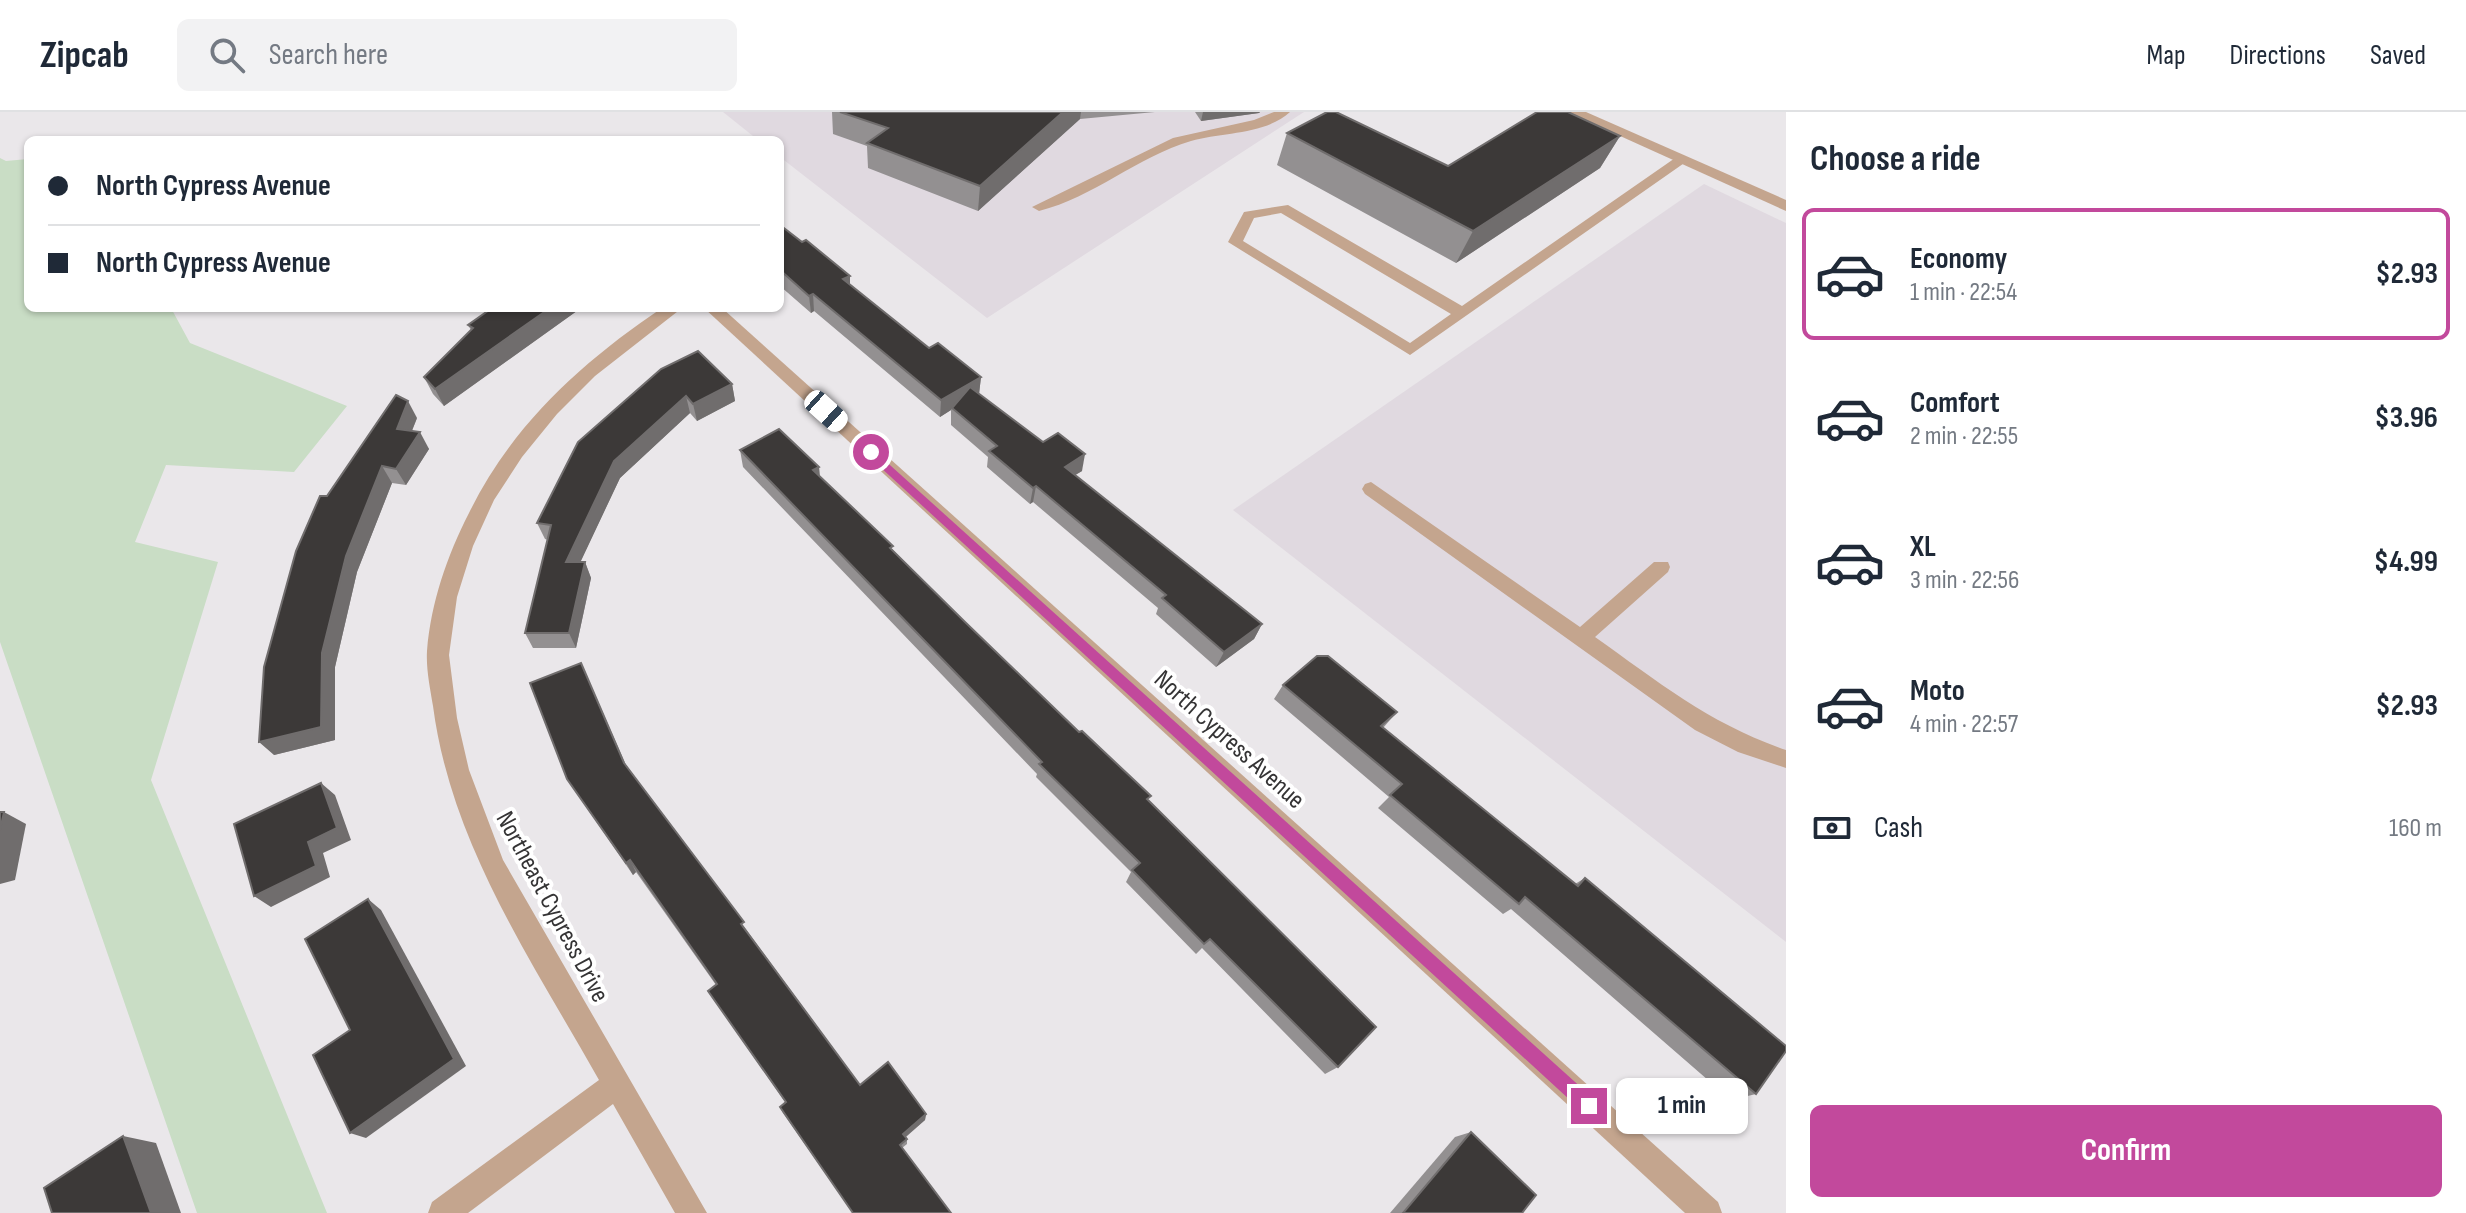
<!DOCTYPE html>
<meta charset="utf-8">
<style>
:root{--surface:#fff;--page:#f2f2f3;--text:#1f2937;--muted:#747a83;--line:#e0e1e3;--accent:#c2499c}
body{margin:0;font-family:"Sofia Sans Condensed",sans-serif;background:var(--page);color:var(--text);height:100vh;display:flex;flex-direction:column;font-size:30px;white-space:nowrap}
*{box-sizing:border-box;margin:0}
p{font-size:26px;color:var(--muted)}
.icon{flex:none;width:44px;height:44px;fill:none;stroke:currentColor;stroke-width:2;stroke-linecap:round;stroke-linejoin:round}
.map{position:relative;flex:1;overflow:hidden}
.details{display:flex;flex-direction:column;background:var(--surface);width:680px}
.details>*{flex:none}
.banner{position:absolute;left:24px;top:24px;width:760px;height:176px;border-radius:12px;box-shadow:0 2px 6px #0004;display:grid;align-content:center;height:176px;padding:0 24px;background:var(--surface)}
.end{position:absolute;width:36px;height:36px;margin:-18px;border:10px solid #c2499c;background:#fff;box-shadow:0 0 0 4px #fff}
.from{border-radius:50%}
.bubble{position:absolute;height:56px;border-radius:12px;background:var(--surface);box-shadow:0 2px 6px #0004;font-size:26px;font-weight:700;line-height:56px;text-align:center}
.car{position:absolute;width:24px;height:48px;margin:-24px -12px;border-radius:10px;box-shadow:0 0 6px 2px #0007;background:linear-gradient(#fff 24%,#345 0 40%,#fff 0 76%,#345 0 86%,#fff 0)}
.banner b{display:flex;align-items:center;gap:28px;height:76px;font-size:30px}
.banner b+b{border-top:2px solid var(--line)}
.banner i{width:20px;height:20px;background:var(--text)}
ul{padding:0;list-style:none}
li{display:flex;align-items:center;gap:24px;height:132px;margin:0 16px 12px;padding:0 8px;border:4px solid transparent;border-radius:12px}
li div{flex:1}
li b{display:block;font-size:30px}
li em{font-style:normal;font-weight:700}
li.selected{border-color:var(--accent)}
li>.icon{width:72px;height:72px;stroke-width:1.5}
h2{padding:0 24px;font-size:36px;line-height:96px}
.pay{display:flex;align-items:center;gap:20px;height:88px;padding:0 24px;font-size:30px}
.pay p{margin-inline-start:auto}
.primary-button{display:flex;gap:16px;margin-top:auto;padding:16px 24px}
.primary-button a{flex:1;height:92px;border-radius:12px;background:var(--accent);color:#fff;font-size:32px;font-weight:700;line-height:92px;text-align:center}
header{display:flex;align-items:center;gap:48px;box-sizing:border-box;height:112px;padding:0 40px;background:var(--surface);border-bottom:2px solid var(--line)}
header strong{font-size:38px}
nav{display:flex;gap:44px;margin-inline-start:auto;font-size:28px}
.search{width:560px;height:72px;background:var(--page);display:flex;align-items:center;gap:20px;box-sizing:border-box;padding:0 28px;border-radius:12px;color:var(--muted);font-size:30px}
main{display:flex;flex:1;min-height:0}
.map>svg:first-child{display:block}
.built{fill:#e0d9e0}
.green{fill:#c9ddc5}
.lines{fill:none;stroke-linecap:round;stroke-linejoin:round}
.service{fill:#c4a58e;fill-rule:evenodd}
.minor{fill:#c4a58e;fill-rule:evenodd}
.wall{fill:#939091}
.shaded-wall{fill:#706d6d}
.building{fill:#3c3938;stroke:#706d6d;stroke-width:2}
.route{fill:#c2499c}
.labels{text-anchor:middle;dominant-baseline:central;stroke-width:8;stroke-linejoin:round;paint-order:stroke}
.street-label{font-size:26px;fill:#353435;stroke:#fff}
</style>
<header>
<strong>Zipcab</strong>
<div class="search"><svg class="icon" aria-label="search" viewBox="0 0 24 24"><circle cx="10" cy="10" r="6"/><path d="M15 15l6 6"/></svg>Search here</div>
<nav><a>Map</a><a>Directions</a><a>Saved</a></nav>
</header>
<main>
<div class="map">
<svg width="1786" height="1101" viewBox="0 0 1786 1101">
<rect width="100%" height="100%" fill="#eae7ea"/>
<g class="built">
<path d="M723 0H1304L987 206 780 45V28H758Z"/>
<path d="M1704 72 1786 111V830L1233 398Z"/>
</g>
<path class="green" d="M0 46 6 49 28 47V196H171L190 231 347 294 294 360 166 353 135 430 218 450 151 668 327 1101H197L0 530Z"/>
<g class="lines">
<g class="service">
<path d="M1274 0H1290C1265 23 1222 20 1191 29 1137 45 1094 85 1039 99L1032 95 1173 26 1254 8Z"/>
<path d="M1678 44 1690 47 1410 243 1228 130 1244 100 1288 93 1462 194ZM1281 101 1451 202 1410 231 1243 129 1254 106Z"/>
<path d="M1371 370 1580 515 1654 450H1668L1670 455 1668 460 1595 525C1660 571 1710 612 1786 638V656L1738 640 1695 618 1365 382 1362 377 1365 372Z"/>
</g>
<g class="minor">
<path d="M1567 0H1586L1786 88V99Z"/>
<path d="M662 196H682L595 264 557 302 522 345 494 388 473 434 457 485 449 543 457 606 469 658 503 748 707 1101H675L613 992 468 1101H428L432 1090 599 968C532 849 451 732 433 594 430 576 426 557 427 539 431 490 447 444 469 401 511 314 583 249 662 196Z"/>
<path d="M704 196H722L1718 1090 1722 1101H1685Z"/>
</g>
</g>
<g class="wall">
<path d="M832 0H1155L1080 7 978 99 868 56 867 34 833 22Z"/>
<path d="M1195 0H1260L1259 1 1201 9Z"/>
<path d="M1287 21 1448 54 1620 24 1600 56 1456 151 1277 53Z"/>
<path d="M780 113 850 173 929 236 981 265 979 282 1082 359 1075 363 1262 512 1254 527 1216 555 1156 502 1158 496 1033 390 1030 392 987 355 988 345 951 313V298L940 305 814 199 811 201 780 174Z"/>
<path d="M492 196H581L444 294 433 282 424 265 471 218 468 213Z"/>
<path d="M698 239 732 272 735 289 697 309 690 301 620 366 580 450H585L591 466 576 536H533L525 521 548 428 545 427 537 411Z"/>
<path d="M417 306 412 319 429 337 406 373 392 371 357 460 335 555V628L274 643 327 384Z"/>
<path d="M740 338 819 355 820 365 965 510 1148 689 1338 955 1325 962 1202 836 1196 842 1126 770 1131 760 1036 665 1037 662 743 355Z"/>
<path d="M581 551 626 653 860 973 926 1002 925 1008 906 1025 907 1027V1032L902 1036 951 1101H853L783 1001 780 995 785 990 708 879 716 873 636 760 633 763 567 667Z"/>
<path d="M1283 573 1397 600 1383 616 1575 772 1585 766 1756 982 1731 988 1511 797 1503 802 1378 696 1389 685 1274 587Z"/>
<path d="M1471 1020 1522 1101H1390L1455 1025Z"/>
</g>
<g class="shaded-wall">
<path d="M1063 0H1081L1080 7 978 99 980 74Z"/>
<path d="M1203 0H1260L1259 1 1201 9Z"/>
<path d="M1620 24 1600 56 1456 151 1473 119Z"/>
<path d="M850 164V181L843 167Z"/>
<path d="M813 182 814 199 811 201 809 184Z"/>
<path d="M550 196H581L444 294 435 277Z"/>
<path d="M981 265 979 282 952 296 951 298 940 305 941 288Z"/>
<path d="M732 272 735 289 697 309 693 292Z"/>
<path d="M686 284 690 301 620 366 573 466 566 450 614 349Z"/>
<path d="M408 289 417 306 406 333 397 317Z"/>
<path d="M420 320 429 337 406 373 396 357Z"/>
<path d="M1085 342 1082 359 1062 371 1065 355Z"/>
<path d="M382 354 392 371 357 460 335 555V628L274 643 259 630 322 541 346 444Z"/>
<path d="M819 355 820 372 813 358Z"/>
<path d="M1036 374 1033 390 1030 392 1033 376Z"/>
<path d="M585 450 591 466 576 536 569 521Z"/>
<path d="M1262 512 1254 527 1216 555 1224 540Z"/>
<path d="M321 671 335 683 351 728 323 741 330 765 271 795 254 784 308 730Z"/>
<path d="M4 700 26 712 15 768 0 772V718Z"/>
<path d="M630 748 636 760 633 763 626 751Z"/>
<path d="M368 787 381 798 466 954 366 1026 350 1021Z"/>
<path d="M926 1002 925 1008 903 1027V1022Z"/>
<path d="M123 1024 156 1031 181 1101H151Z"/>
</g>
<g class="building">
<path d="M840 0H1063L980 74 867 31 888 16Z"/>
<path d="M1327 0H1336L1448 54 1537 0H1568L1620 24 1473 119 1287 21Z"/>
<path d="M780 113 802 130 806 128 850 164 843 167 929 236 938 231 981 265 941 288 813 182 809 184 780 158Z"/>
<path d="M492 196H550L435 277 424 265 473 216 468 213Z"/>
<path d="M698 239 732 272 693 292 686 284 614 349 566 450H585L569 521H525L551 413 537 411 578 330 661 257Z"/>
<path d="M970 275 1043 330 1058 321 1085 342 1065 355 1262 512 1224 540 1162 486 1166 483 1036 374 1033 376 989 339 997 334 952 296Z"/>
<path d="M396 283 408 289 397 317 420 320 396 357 382 354 346 444 322 541 321 615 259 630 264 555 296 439 320 384H327Z"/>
<path d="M779 317 819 355 813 358 893 434 890 436 965 510 1079 620 1082 619 1151 684 1147 687 1376 915 1338 955 1210 827 1204 832 1132 758 1140 751 1039 652 1042 650 740 338Z"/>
<path d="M1317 544H1328L1397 600 1381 614 1578 774 1585 766 1786 934V939L1756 982 1525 785 1519 792 1390 683 1402 672 1283 573Z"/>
<path d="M581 551 624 651 744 810 741 812 860 973 888 950 926 1002 903 1022 907 1027 900 1033 951 1101H853L780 995 786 990 708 879 717 872 630 748 626 751 567 667 530 571Z"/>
<path d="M321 671 337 716 308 730 316 754 254 784 234 712Z"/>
<path d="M0 700H4L0 718Z"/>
<path d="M368 787 454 947 350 1021 313 943 350 918 305 827Z"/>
<path d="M1471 1020 1536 1083 1522 1101H1403Z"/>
<path d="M123 1024 151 1101H52L44 1076Z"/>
</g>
<path class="route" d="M871 336 1595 988 1598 994 1595 1000 1589 1002 1583 1000 867 343 866 340Z"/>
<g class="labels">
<g class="street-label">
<text transform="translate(1229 628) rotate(42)">North Cypress Avenue</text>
<text transform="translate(552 795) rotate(62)">Northeast Cypress Drive</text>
</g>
</g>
</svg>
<i class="end from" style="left:871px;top:340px"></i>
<i class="end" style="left:1589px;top:994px"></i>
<div class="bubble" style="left:1616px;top:966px;width:132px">1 min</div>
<i class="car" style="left:826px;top:299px;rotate:132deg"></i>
<div class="banner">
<b><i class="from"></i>North Cypress Avenue</b>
<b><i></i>North Cypress Avenue</b>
</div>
</div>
<section class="details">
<h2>Choose a ride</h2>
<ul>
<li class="selected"><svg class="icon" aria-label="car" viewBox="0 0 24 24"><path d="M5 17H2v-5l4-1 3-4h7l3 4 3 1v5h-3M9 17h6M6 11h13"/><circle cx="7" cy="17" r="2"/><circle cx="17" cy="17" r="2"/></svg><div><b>Economy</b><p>1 min · 22:54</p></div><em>$2.93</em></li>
<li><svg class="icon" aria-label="car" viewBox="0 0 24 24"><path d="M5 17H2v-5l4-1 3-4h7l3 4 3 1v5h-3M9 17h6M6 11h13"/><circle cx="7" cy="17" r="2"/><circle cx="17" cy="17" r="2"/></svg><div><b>Comfort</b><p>2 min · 22:55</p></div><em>$3.96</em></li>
<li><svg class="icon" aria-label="car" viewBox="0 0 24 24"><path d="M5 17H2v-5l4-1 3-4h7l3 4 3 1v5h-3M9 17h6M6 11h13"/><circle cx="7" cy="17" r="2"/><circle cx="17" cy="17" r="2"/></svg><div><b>XL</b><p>3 min · 22:56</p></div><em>$4.99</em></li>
<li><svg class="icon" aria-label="car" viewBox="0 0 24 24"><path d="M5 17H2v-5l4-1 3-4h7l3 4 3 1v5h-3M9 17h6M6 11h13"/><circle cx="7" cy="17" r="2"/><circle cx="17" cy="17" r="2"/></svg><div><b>Moto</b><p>4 min · 22:57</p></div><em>$2.93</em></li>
</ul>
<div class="pay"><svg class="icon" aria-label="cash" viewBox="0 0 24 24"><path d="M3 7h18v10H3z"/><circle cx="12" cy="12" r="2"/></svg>Cash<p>160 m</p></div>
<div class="primary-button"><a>Confirm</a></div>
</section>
</main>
